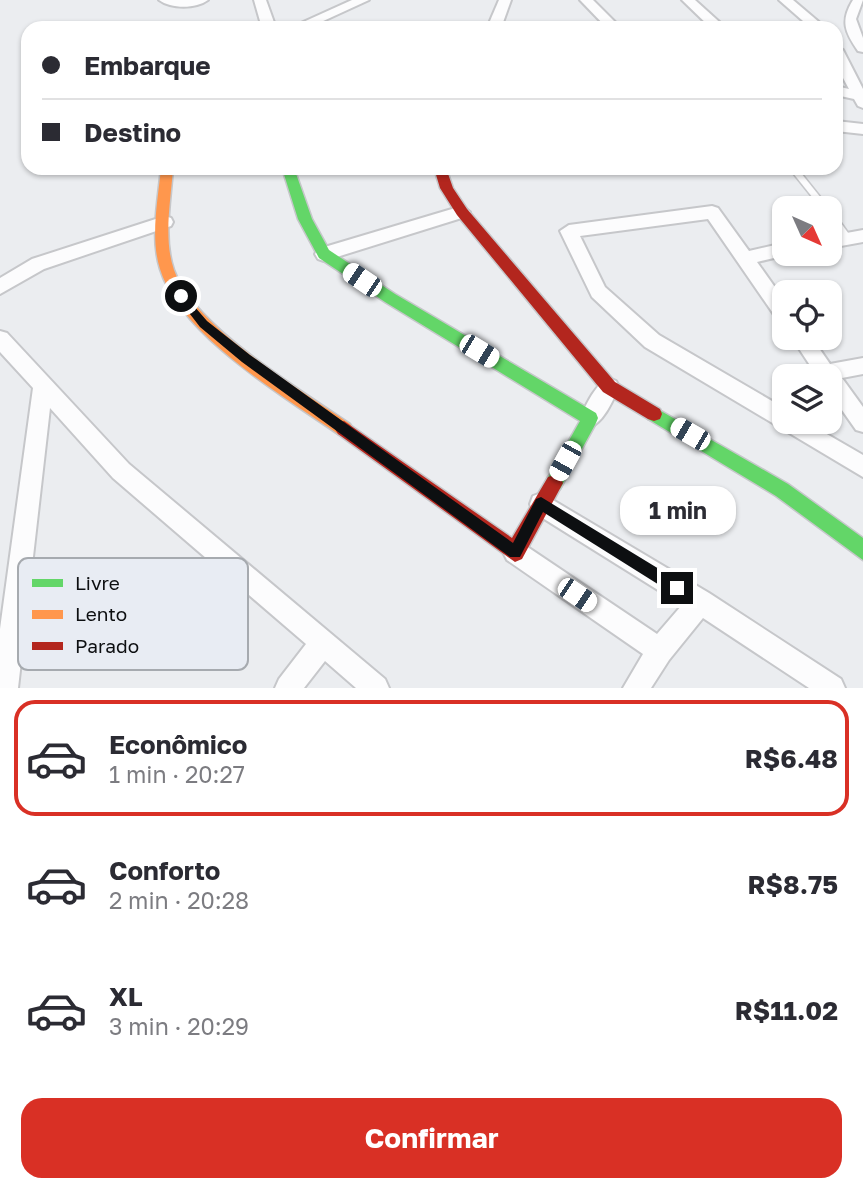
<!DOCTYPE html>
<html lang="pt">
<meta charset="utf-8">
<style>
:root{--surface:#fff;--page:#f2f2f3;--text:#2b2b33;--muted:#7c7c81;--line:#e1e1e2;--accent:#d93025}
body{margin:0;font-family:"Golos Text",sans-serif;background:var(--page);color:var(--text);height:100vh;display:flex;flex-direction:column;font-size:26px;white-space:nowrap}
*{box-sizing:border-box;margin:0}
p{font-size:23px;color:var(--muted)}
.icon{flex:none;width:38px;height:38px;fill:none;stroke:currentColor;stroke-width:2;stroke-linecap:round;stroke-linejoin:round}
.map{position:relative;height:688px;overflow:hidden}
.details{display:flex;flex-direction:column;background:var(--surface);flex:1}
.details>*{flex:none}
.hud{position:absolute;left:21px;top:21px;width:822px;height:154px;border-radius:21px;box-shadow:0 2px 5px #0004;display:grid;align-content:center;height:154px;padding:0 21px;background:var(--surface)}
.needle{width:46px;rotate:135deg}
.tools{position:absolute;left:772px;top:196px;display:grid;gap:14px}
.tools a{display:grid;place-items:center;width:70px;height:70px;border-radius:14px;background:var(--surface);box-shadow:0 2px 5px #0004;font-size:35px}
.end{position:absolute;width:32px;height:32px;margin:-16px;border:9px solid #0d0f11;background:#fff;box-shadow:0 0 0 4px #fff}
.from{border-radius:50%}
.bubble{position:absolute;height:49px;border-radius:21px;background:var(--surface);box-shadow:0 2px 5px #0004;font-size:23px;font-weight:700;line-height:49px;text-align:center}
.car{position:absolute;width:21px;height:42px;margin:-21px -10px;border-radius:9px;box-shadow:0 0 5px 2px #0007;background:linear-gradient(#fff 24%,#345 0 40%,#fff 0 76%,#345 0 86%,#fff 0)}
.hud b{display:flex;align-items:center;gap:24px;height:66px;font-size:26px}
.hud b+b{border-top:2px solid var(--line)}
.hud i{width:18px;height:18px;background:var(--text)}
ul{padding:12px 0 0;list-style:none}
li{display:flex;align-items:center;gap:21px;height:116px;margin:0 14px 10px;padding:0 7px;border:4px solid transparent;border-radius:21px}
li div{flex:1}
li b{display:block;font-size:26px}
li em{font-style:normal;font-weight:700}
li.current{border-color:var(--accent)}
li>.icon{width:63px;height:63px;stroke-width:1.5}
.primary-button{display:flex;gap:14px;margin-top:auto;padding:14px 21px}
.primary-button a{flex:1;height:80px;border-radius:21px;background:var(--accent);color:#fff;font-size:28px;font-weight:700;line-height:80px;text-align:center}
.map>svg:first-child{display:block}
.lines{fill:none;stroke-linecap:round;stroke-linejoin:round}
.lane-casing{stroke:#c6c7ca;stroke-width:3}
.street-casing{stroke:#c6c7ca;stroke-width:4}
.fast-casing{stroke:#c6c7ca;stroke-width:3}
.slow-casing{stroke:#c6c7ca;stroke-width:3}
.jam-casing{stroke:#c6c7ca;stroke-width:3}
.lane{fill:#fcfcfd;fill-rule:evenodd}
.street{fill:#fcfcfd;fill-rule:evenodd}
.fast{fill:#63d668;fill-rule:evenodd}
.slow{fill:#ff974d;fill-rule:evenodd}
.jam{fill:#b3261e;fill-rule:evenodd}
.route{fill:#0d0f11}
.key{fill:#e8ecf3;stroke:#a6aaaf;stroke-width:2}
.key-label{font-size:19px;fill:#0d0f11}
</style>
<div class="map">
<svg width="863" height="688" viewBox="0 0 863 688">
<rect width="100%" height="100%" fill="#ebedf0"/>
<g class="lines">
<g class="lane-casing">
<g id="lane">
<path d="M789 168H797L829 208H821Z"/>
<path d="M830 211 833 212 851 237 852 239 851 241H845L830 220Z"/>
</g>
</g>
<g class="street-casing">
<g id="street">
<path d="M159 0H208C196 9 171 9 159 0Z"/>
<path d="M254 0H266L276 28H262Z"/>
<path d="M352 0H369L308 28H290Z"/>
<path d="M499 0H511L501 28H487Z"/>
<path d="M580 0H593L621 28H607Z"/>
<path d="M682 0H695L726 28H711Z"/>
<path d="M779 0H793L826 28H811Z"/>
<path d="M853 0H863L856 19 863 38V52L858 51C845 32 840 21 853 0Z"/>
<path d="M836 46 843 50 863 89V108L858 106 854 99 836 95V86L849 89 836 65Z"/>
<path d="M836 121 863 124V134L836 131Z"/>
<path d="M462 206 470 212 468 216 324 261 318 259 315 254 318 249Z"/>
<path d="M712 206 718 208 749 251 784 243V254H791L757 262 784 300V322L777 319 708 219 580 236 605 287 659 335 784 408V422H806L863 455V477L645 347 592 297 560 231 569 225Z"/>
<path d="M165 216 171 218 173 222 171 226 44 269 0 294V278L32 259Z"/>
<path d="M863 230V242L830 248V236Z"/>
<path d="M0 331 7 333 129 464 385 679 389 688H356L325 661 304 688H275L279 679 306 644 113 478 50 408 18 688H0V629L33 388 0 352Z"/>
<path d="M792 338H812L830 364 863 358V374L842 378 863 407V432L856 430 830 393V376H817Z"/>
<path d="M609 378 616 381 619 387C613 400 604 422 590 427L583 425 580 418C586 405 596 383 609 378Z"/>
<path d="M541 493 709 593 841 679 845 688H809L703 618 669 660 651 688H623L643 654 507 560 503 552 507 544 515 540 523 544 657 634 682 605 533 512 530 504 533 496Z"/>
</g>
</g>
<g class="fast-casing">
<g id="fast">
<path d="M282 168H294L312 219 329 250 395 294 596 413 598 418 596 423 560 489 554 491 548 489 545 483 580 421 385 302 319 258 298 219Z"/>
<path d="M654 407 788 484 863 538V560L776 496 648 419 646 414 648 409Z"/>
</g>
</g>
<g class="slow-casing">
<path id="slow" d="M161 168H173C171 200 163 238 174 270 194 327 300 389 350 424L353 429 350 434 344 437 338 434C283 396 180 335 160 269 150 238 158 200 161 168Z"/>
</g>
<g class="jam-casing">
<g id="jam">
<path d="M434 168H446L453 188 467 209 615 382 660 409 662 414 660 419 654 421 648 419 603 392 457 215 440 188Z"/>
<path d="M344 421 512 538 548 477 554 475 560 477 563 483 522 559 515 562 338 434 335 429 338 424Z"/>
</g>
</g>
<use href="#lane" class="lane"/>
<use href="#street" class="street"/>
<use href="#fast" class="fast"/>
<use href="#slow" class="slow"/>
<use href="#jam" class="jam"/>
</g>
<path class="route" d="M181 291 207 321 250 355 513 543 536 499 541 497 682 583V593H672L543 512 520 557H510L242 362 200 327 176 296Z"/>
<rect x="18" y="558" width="230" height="112" rx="10" class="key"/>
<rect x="32" y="579" width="31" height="8" fill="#63d668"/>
<rect x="32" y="610" width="31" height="9" fill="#ff974d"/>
<rect x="32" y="642" width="31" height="8" fill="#b3261e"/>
<g class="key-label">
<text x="75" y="590">Livre</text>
<text x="75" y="621">Lento</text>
<text x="75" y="653">Parado</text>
</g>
</svg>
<div class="tools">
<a><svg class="needle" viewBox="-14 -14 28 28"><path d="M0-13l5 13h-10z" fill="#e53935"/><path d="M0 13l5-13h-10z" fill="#7c7c81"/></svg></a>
<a><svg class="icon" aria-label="locate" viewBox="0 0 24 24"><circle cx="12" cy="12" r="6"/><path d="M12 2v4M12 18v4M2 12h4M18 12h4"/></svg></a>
<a><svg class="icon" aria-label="layers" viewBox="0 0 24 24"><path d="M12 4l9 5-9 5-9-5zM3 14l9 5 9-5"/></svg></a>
</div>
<i class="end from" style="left:181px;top:296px"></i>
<i class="end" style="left:677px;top:588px"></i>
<div class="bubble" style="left:620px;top:486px;width:116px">1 min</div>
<i class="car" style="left:362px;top:280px;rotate:304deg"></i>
<i class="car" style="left:479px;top:351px;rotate:121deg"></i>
<i class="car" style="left:690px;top:434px;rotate:300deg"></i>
<i class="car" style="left:565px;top:461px;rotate:209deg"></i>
<i class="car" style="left:577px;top:595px;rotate:124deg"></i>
<div class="hud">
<b><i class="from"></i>Embarque</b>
<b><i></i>Destino</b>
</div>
</div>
<section class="details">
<ul>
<li class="current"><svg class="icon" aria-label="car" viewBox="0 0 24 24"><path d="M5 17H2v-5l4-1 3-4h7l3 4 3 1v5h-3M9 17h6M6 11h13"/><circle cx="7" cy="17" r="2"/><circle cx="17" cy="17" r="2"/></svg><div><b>Econômico</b><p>1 min · 20:27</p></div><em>R$6.48</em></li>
<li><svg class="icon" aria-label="car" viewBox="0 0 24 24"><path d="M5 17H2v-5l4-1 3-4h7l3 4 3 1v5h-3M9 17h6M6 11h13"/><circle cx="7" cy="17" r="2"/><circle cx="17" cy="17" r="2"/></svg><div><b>Conforto</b><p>2 min · 20:28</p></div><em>R$8.75</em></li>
<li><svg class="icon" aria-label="car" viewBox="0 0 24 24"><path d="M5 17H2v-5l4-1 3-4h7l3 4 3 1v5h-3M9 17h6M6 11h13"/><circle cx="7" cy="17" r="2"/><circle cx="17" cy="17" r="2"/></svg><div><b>XL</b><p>3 min · 20:29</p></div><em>R$11.02</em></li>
</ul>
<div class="primary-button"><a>Confirmar</a></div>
</section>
